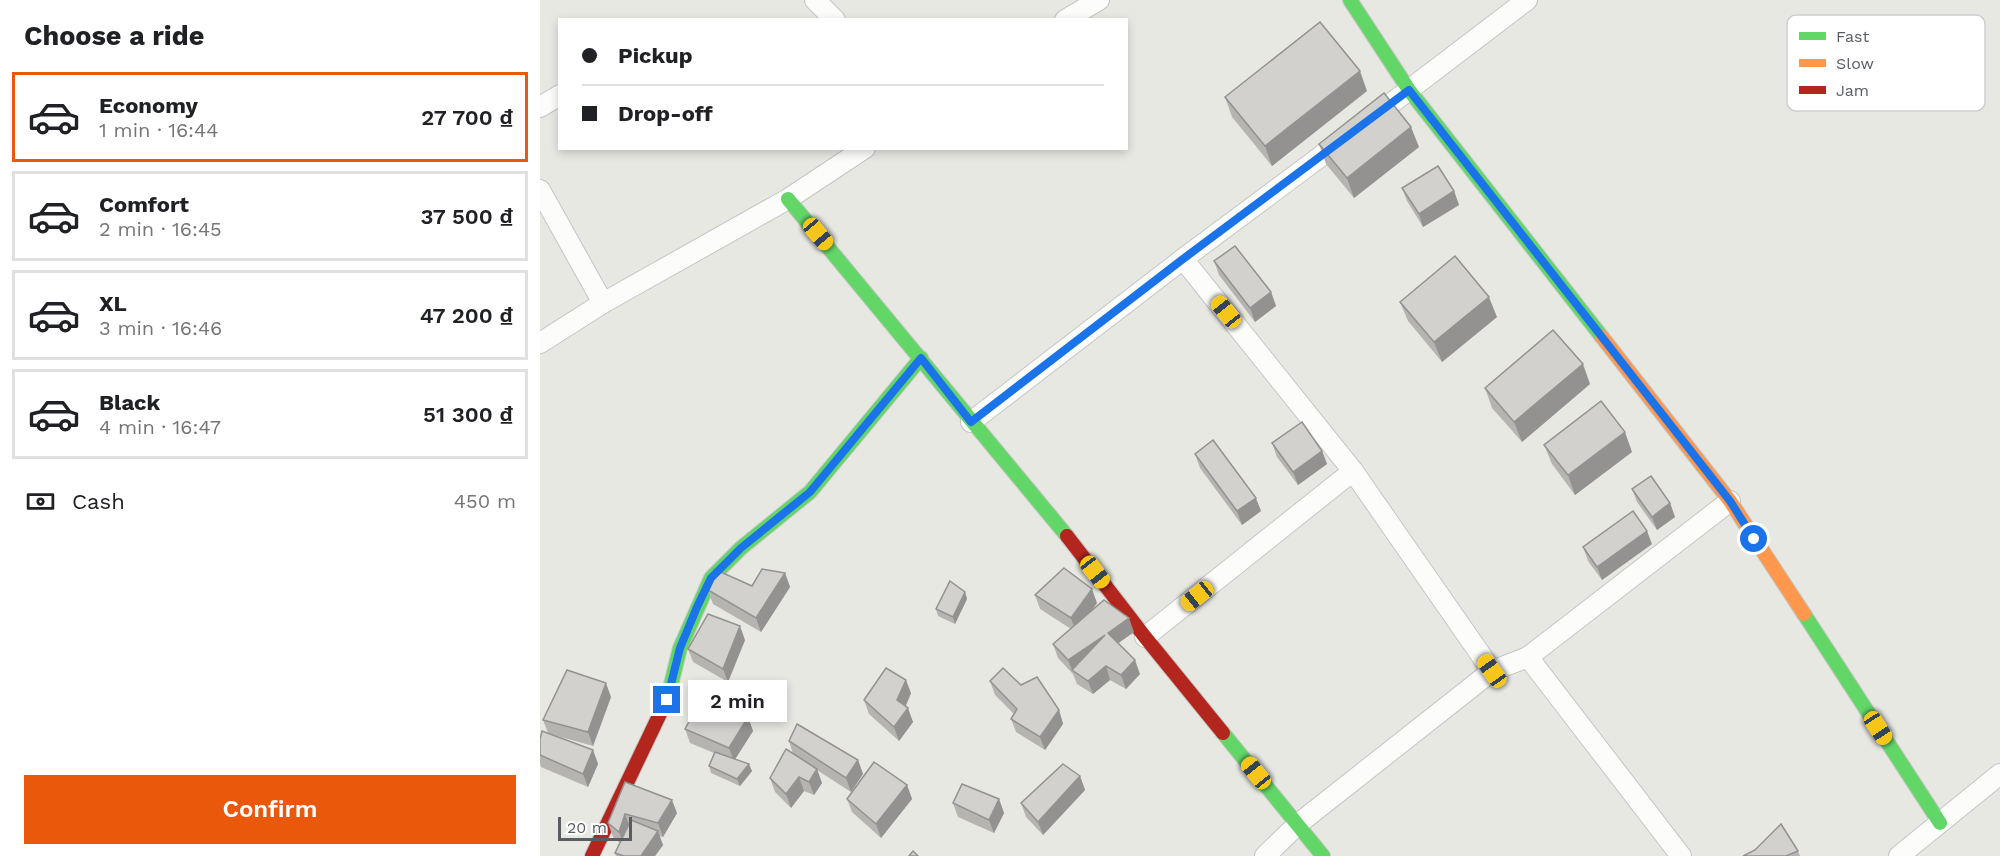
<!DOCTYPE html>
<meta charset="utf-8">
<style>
:root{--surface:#fff;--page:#f6f6f6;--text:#202124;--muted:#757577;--line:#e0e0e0;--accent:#ea580c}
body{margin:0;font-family:"Work Sans",sans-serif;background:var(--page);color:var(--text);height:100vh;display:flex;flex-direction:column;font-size:22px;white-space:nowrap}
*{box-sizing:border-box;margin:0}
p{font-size:20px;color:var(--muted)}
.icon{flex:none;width:33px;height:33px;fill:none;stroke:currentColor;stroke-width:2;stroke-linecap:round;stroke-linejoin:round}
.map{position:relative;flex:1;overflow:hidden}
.side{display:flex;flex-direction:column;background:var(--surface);width:540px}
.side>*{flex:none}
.top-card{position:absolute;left:18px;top:18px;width:570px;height:132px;border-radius:0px;box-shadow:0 3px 9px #0003;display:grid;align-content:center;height:132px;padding:0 24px;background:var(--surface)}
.scale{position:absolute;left:18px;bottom:15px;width:74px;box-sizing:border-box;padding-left:6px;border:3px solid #595c60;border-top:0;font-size:16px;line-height:21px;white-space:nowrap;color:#595c60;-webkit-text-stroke:4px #fff;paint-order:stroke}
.end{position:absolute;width:27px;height:27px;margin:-14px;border:8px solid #1a73e8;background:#fff;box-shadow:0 0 0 3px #fff}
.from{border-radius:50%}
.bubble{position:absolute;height:42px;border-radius:0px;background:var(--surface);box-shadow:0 3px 9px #0003;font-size:20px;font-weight:600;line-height:42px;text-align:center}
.car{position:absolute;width:18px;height:36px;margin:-18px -9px;border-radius:8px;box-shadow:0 0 4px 2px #0007;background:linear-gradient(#f5c518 24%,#345 0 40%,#f5c518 0 76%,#345 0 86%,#f5c518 0)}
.top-card b{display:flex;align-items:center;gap:21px;height:57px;font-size:22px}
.top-card b+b{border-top:2px solid var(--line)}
.top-card i{width:15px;height:15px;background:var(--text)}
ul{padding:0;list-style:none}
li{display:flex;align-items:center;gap:18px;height:90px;margin:0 12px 9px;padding:0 12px;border:3px solid var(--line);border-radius:0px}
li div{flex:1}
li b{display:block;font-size:22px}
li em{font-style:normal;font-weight:600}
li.selected{border-color:var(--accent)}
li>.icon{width:54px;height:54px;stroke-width:1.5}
h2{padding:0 24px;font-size:27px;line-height:72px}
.pay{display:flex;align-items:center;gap:15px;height:66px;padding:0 24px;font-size:22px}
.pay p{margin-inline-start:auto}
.primary-button{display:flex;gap:12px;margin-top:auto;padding:12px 24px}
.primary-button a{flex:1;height:69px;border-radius:0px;background:var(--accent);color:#fff;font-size:24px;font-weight:600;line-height:69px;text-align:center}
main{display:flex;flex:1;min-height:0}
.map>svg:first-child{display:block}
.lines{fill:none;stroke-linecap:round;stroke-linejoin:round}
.street-casing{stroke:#c5c5c5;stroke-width:22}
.fast-casing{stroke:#c4c5c3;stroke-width:16}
.slow-casing{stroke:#c4c5c3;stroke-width:16}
.jam-casing{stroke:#c4c5c3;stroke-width:16}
.street{stroke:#fcfcfb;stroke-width:20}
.fast{stroke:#63d668;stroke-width:14}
.slow{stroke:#ff974d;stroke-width:14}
.jam{stroke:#b3261e;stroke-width:14}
.wall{fill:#b5b4b1}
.shaded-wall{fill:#939290}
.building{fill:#d2d1ce;stroke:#939290;stroke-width:1.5}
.route{stroke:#1a73e8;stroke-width:8}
.key{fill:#fff;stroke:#cdcecf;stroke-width:1.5}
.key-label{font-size:16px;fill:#595c60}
</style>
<main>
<section class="side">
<h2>Choose a ride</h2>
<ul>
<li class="selected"><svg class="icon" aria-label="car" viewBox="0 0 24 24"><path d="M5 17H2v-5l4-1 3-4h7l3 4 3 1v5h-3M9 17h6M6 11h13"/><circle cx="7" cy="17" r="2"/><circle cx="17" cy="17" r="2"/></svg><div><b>Economy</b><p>1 min · 16:44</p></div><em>27 700 ₫</em></li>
<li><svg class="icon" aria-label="car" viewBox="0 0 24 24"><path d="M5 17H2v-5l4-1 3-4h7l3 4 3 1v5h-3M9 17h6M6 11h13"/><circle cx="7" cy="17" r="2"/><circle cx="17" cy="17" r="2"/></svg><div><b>Comfort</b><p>2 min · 16:45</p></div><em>37 500 ₫</em></li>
<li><svg class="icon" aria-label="car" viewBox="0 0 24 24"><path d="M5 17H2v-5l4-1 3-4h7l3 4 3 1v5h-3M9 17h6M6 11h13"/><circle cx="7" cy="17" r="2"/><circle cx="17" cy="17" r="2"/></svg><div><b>XL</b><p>3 min · 16:46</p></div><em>47 200 ₫</em></li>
<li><svg class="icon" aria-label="car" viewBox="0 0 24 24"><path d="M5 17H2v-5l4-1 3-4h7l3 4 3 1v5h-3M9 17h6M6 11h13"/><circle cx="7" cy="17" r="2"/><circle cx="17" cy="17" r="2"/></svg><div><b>Black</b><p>4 min · 16:47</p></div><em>51 300 ₫</em></li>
</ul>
<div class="pay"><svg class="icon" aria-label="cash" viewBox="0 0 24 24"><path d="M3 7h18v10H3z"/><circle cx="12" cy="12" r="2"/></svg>Cash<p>450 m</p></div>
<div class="primary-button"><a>Confirm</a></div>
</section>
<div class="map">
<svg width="1460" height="856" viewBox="0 0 1460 856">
<rect width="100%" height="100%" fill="#e8e8e3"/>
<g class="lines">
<g class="street-casing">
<g id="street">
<path d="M275 0 295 20"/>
<path d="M525 20 559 0"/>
<path d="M0 107 20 95"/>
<path d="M832 118 987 0"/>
<path d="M0 190 63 303"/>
<path d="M643 259 813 471 952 671"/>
<path d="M0 343 63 303 248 199 325 148"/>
<path d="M431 422 643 259 804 139"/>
<path d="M605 637 813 471"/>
<path d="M988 657 1141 856"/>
<path d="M725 856 758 824 952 671 988 657 1190 501"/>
<path d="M1359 856 1460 774"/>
</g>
</g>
<g class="fast-casing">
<g id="fast">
<path d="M810 0 869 90 1062 337"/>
<path d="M248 199 527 536"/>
<path d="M1264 614 1400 823"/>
<path d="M128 697 140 648 171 578 201 548 270 492 381 358"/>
<path d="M683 733 783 856"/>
</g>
</g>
<g class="slow-casing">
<path id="slow" d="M1062 337 1190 501 1264 614"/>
</g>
<g class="jam-casing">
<g id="jam">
<path d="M527 536 605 637 683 733"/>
<path d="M52 856 128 697"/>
</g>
</g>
<use href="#street" class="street"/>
<use href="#fast" class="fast"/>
<use href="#slow" class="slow"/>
<use href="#jam" class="jam"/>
</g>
<g class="wall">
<path d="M827 91 732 166 692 117 685 97Z"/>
<path d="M779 144 879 147 814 198 786 164Z"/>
<path d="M862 188 914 191 919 205 883 227 867 201Z"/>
<path d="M674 261 731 292 736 306 715 322 679 275Z"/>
<path d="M860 302 957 317 902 362 868 321Z"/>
<path d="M1050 384 982 442 952 408 945 388Z"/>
<path d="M732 443 782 451 787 464 758 485 737 457Z"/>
<path d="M1004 445 1092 452 1035 495 1012 464Z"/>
<path d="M655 454 721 511 702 525 660 468Z"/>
<path d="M1092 489 1130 503 1135 517 1117 530 1097 502Z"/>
<path d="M1112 544 1062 580 1048 561 1043 547Z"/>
<path d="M245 573 250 587 221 632 173 604 168 590 212 586Z"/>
<path d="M425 592 427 599 415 624 398 616 396 609Z"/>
<path d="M495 595 557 603 551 611 594 632 578 643 600 674 586 689 570 680 553 694 537 684 533 674 518 658 513 644 531 629 500 609Z"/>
<path d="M205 640 188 682 153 662 148 649Z"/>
<path d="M450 681 481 685 519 710 523 724 505 750 476 732 471 719 474 714 455 695Z"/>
<path d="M371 693 366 706 373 722 359 741 329 714 324 700Z"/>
<path d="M71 697 53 746 10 734 53 750 58 764 48 787 1 767 0 764V739L8 733 3 720Z"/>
<path d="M208 717 213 731 195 759 212 771 200 786 171 773 169 766 174 753 150 743 145 729Z"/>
<path d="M249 741 318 760 323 774 311 792 277 770 282 783 274 795 264 791 251 808 235 792 230 778 253 754Z"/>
<path d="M540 776 545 790 503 835 486 817 481 803Z"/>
<path d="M85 782 137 813 123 837 119 836 123 845 115 856H76L75 853 80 843 73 837 68 823Z"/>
<path d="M367 785 372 799 341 838 312 812 307 799Z"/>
<path d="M459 799 464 813 454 833 418 817 413 803Z"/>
<path d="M1258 851 1260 856H1203Z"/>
</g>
<g class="shaded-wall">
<path d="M820 71 827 91 732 166 725 146Z"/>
<path d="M871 127 879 147 814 198 807 178Z"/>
<path d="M914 191 919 205 883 227 879 214Z"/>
<path d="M731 292 736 306 715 322 710 308Z"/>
<path d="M949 297 957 317 902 362 894 342Z"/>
<path d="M1043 364 1050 384 982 442 974 422Z"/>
<path d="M1085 432 1092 452 1035 495 1028 475Z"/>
<path d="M782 451 787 464 758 485 753 472Z"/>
<path d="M716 498 721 511 702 525 697 511Z"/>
<path d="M1130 503 1135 517 1117 530 1112 517Z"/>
<path d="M1107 531 1112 544 1062 580 1057 567Z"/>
<path d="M245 573 250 587 221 632 216 618Z"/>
<path d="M552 589 557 603 536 632 531 618Z"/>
<path d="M425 592 427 599 415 624 413 617Z"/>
<path d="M589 618 594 632 573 647 568 633Z"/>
<path d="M200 626 205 640 188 682 183 669Z"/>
<path d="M565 635 532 670 528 660Z"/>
<path d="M595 660 600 674 586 689 581 675Z"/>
<path d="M566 666 570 680 553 694 548 681Z"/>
<path d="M366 680 371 693 362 714 357 700Z"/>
<path d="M66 683 71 697 53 746 48 732Z"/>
<path d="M368 708 373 722 359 741 354 727Z"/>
<path d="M519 710 523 724 505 750 500 737Z"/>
<path d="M208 717 213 731 194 761 189 748Z"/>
<path d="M53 750 58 764 48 787 43 774Z"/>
<path d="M318 760 323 774 311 792 306 778Z"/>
<path d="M209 764 212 771 200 786 197 779Z"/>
<path d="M277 769 282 783 274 795 269 782Z"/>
<path d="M540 776 545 790 503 835 498 822Z"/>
<path d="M259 777 264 791 251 808 246 794Z"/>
<path d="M367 785 372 799 341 838 336 824Z"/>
<path d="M459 799 464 813 454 833 449 820Z"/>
<path d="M132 800 137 813 123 837 118 823Z"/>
<path d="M85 814 90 828 84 846 79 832Z"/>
<path d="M118 831 123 845 115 856H101Z"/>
</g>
<g class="building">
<path d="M780 22 820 71 725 146 685 97Z"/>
<path d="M844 93 871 127 807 178 779 144Z"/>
<path d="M898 166 914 191 879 214 862 188Z"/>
<path d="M695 246 731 292 710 308 674 261Z"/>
<path d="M915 256 949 297 894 342 860 302Z"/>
<path d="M1013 330 1043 364 974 422 945 388Z"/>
<path d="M1061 401 1085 432 1028 475 1004 445Z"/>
<path d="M762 422 782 451 753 472 732 443Z"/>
<path d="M673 440 716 498 697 511 655 454Z"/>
<path d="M1111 476 1130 503 1112 517 1092 489Z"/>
<path d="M1093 511 1107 531 1057 567 1043 547Z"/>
<path d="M524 568 552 589 531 618 495 595Z"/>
<path d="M174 569 212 586 222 569 245 573 216 618 168 590Z"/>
<path d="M410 581 425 592 413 617 396 609Z"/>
<path d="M564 600 589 618 568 633 595 660 581 675 566 666 548 681 532 670 565 635 528 660 513 644Z"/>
<path d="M168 614 200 626 183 669 148 649Z"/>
<path d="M346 668 366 680 357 700 368 708 354 727 324 700Z"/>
<path d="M463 668 481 685 497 677 519 710 500 737 471 719 477 709 450 681Z"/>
<path d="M27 670 66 683 48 732 3 720Z"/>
<path d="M163 696 208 717 189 748 145 729Z"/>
<path d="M257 724 318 760 306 778 249 741Z"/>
<path d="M2 731 53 750 43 774 0 755V739Z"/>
<path d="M246 749 277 769 269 782 259 777 246 794 230 778Z"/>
<path d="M175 752 209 764 197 779 169 766Z"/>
<path d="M334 762 367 785 336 824 307 799Z"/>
<path d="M523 764 540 776 498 822 481 803Z"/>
<path d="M85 782 132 800 118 823 85 814 79 832 68 823Z"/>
<path d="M422 784 459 799 449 820 413 803Z"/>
<path d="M91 820 118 831 101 856H84L75 853Z"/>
<path d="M1241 824 1258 851 1246 856H1203L1215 850Z"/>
<path d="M373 851 378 856H369Z"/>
</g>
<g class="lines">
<path class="route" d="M127 700 140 648 157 607 171 578 201 548 270 492 381 358 431 422 643 259 869 90 1190 501 1214 539"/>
</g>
<rect x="1247" y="15" width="198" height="96" rx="9" class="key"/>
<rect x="1259" y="32" width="27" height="8" fill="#63d668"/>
<rect x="1259" y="59" width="27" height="8" fill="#ff974d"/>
<rect x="1259" y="86" width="27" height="8" fill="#b3261e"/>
<g class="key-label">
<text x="1296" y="42">Fast</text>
<text x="1296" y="69">Slow</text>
<text x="1296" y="96">Jam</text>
</g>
</svg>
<div class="scale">20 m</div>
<i class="end from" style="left:1214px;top:539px"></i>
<i class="end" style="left:127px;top:700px"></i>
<div class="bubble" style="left:148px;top:680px;width:99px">2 min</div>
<i class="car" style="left:278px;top:234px;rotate:140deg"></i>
<i class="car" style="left:686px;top:312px;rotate:321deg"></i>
<i class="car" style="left:555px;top:572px;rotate:142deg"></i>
<i class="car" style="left:657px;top:596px;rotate:231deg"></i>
<i class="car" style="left:952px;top:671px;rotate:325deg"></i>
<i class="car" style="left:1338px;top:728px;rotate:147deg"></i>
<i class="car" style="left:716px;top:773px;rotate:321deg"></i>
<div class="top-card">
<b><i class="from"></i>Pickup</b>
<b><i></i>Drop-off</b>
</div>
</div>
</main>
